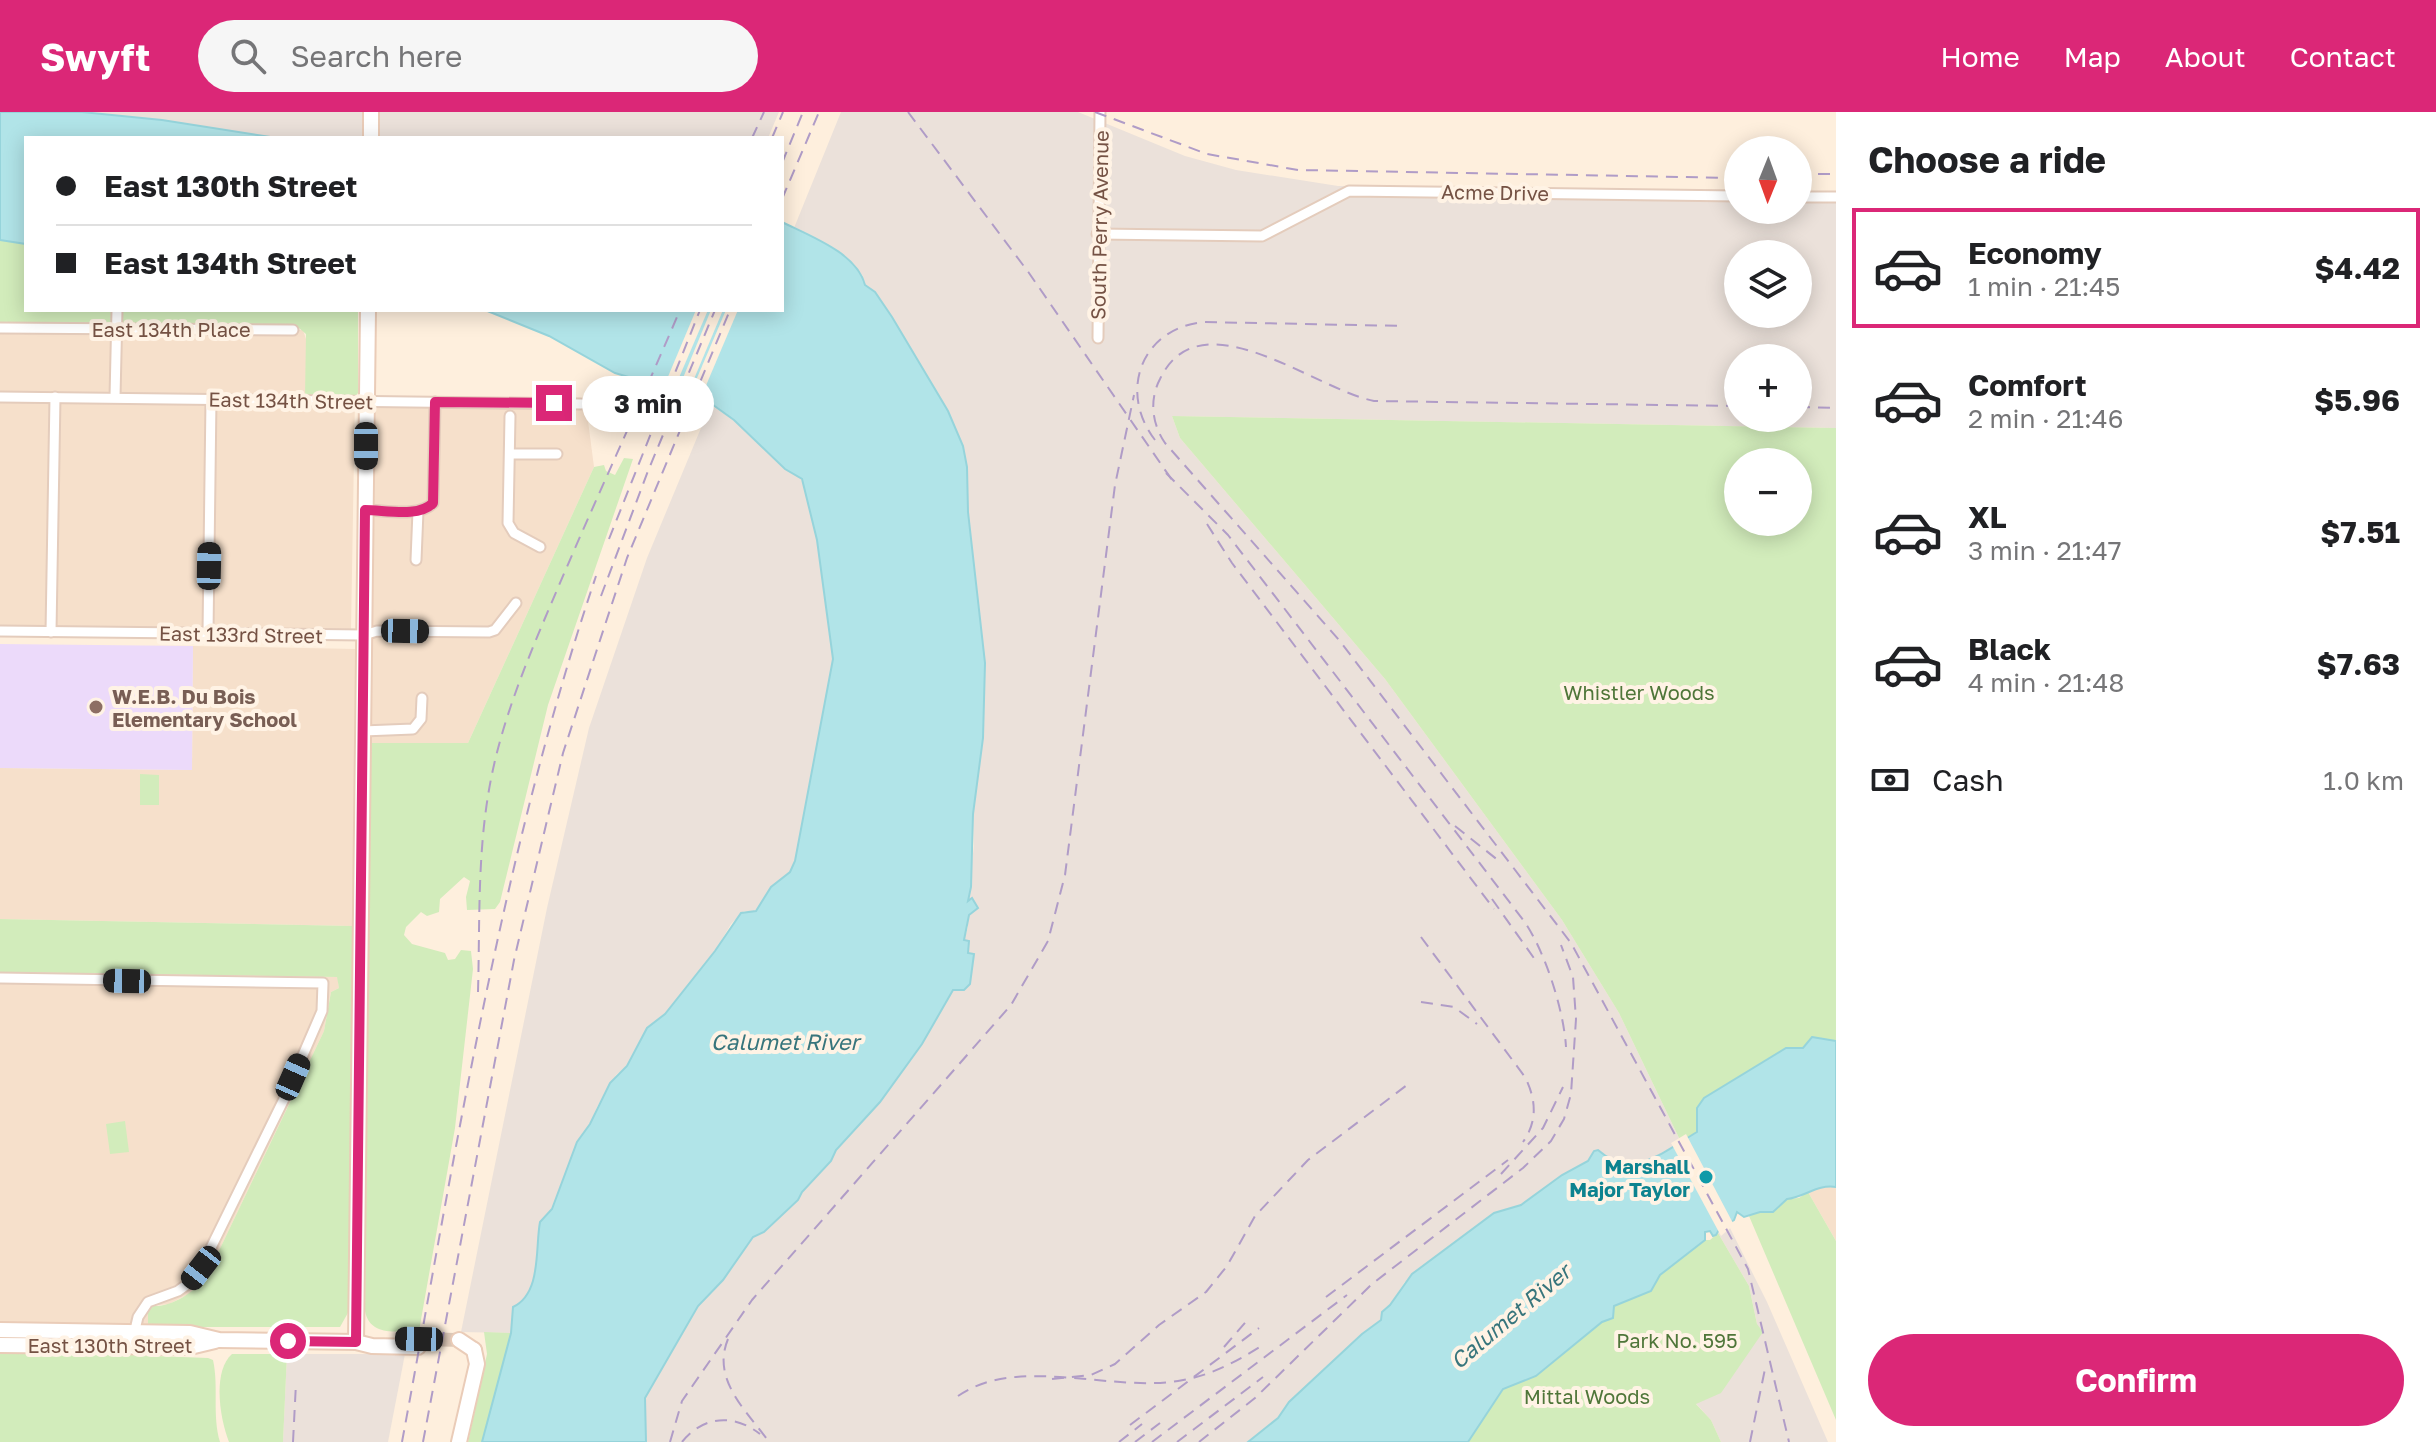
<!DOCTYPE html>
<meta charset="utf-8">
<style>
:root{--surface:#fff;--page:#f6f6f6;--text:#202124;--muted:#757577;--line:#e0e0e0;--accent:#db2777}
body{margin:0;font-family:"Golos Text",sans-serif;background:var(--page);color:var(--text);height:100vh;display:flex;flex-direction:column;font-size:30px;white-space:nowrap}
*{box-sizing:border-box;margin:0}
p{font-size:26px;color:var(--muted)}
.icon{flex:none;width:44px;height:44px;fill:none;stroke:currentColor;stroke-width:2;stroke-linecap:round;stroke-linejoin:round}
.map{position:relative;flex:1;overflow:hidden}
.sheet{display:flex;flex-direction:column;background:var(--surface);width:600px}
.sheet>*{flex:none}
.banner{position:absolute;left:24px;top:24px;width:760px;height:176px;border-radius:0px;box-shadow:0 4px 20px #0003;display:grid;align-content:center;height:176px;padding:0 32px;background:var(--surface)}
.needle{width:52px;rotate:181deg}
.controls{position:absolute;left:1724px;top:24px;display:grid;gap:16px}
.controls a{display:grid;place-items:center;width:88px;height:88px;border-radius:50%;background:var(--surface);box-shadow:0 4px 20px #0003;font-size:40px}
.end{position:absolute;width:36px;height:36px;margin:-18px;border:10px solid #db2777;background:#fff;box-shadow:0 0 0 4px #fff}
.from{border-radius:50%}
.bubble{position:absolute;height:56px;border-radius:28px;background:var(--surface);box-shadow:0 4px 20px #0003;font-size:26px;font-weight:700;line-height:56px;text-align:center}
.car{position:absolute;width:24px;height:48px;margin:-24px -12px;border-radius:10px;box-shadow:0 0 6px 2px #0007;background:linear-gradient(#222 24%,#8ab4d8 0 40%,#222 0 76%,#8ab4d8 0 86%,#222 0)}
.banner b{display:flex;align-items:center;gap:28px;height:76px;font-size:30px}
.banner b+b{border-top:2px solid var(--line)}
.banner i{width:20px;height:20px;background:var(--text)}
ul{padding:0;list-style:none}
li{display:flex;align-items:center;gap:24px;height:120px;margin:0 16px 12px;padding:0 16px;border:4px solid transparent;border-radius:0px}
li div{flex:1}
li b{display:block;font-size:30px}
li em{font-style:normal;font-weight:700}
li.on{border-color:var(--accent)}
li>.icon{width:72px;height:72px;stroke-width:1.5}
h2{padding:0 32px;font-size:36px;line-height:96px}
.pay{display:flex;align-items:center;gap:20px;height:88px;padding:0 32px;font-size:30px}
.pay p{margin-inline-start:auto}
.button{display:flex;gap:16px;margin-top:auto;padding:16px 32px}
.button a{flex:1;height:92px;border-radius:48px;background:var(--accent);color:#fff;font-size:32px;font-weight:700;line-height:92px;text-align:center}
header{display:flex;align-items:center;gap:48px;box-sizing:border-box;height:112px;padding:0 40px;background:var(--accent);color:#fff}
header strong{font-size:38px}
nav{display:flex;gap:44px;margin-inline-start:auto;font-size:28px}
.search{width:560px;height:72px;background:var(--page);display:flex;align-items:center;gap:20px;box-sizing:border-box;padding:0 28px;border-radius:44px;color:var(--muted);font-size:30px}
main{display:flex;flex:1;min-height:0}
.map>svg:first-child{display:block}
.residential{fill:#f6e0cb}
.industrial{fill:#ebe1da;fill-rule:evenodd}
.education{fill:#ecdafa}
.green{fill:#d2ecbb;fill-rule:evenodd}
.water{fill:#b1e4e8;stroke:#96d4db;stroke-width:2}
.pier{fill:#feefdd}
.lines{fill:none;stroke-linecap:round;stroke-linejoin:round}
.secondary-tunnel{stroke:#dcc8b7;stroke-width:14;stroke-dasharray:14 7;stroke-linecap:butt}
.minor-casing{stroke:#e4ccbc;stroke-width:13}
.secondary-casing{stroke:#eaccb8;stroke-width:18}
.minor{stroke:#fff;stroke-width:9}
.secondary{stroke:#fff;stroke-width:14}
.rail{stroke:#b09cc7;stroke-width:2;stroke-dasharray:12 8;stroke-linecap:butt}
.route{stroke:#db2777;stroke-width:10}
.education-dot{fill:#8d6e63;stroke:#fff3e5;stroke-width:3}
.culture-dot{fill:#0f9aa8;stroke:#fff3e5;stroke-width:3}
.labels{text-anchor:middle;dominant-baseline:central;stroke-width:8;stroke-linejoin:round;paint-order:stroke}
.street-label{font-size:20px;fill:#755244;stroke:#fff3e5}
.park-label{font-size:20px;fill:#4f7639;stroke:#fff3e5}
.education-label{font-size:20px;font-weight:bold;fill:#785e54;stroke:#fff3e5;text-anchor:start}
.culture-label{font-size:20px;font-weight:bold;fill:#0d838f;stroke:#fff3e5;text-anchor:end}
.water-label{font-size:22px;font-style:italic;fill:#37757c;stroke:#fff3e5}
</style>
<header>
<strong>Swyft</strong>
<div class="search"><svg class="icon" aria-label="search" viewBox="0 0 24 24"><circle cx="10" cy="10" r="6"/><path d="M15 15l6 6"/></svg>Search here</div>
<nav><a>Home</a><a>Map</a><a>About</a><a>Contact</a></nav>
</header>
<main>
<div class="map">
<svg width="1836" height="1330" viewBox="0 0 1836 1330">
<rect width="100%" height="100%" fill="#feefdd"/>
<g class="residential">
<path d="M0 214 303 218 306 227V284L355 285 351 518 0 514Z"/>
<path d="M376 286H585L594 355 468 631H371Z"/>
<path d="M193 534 356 537 353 814 0 807V656L192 658Z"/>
<path d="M0 860 338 865 339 876 331 880 324 919 205 1168 193 1180 169 1192 152 1194 148 1201V1215L0 1213Z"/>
<path d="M1820 1075H1836V1129L1808 1080Z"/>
</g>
<g class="industrial">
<path d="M82 0H779L768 26H277L162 8Z"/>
<path d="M841 0H1078L1185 44 1236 58 1338 74 1738 80V98H1798V81H1836V316L1172 304 1180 326 1385 567 1562 808 1619 901 1681 1030 1647 1049 1616 1050 1604 1045 1598 1038 1594 1039 1588 1049 1562 1063 1521 1093 1493 1101 1404 1171 1390 1193 1382 1200 1381 1208 1375 1215 1362 1222 1289 1290 1278 1306 1248 1330H646L645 1286 698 1194 723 1168 752 1125 764 1120 798 1088 802 1080 831 1049 836 1038 880 990 922 932 974 842H968L964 829 968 815V780L974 734 973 702 983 626 985 551 968 400 967 355 963 334 948 299 875 180 865 173 863 164 838 141 794 116ZM1738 142H1798V202H1738ZM1738 246H1798V306H1738Z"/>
<path d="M701 287 734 308 785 357 799 364 806 377 817 428 833 547 799 737 790 760 771 775 759 796 752 800 744 799 731 812 715 839 665 902 647 916 627 954 616 963 597 995 590 1012 577 1030 552 1097 539 1116 541 1129 533 1168 526 1187 513 1196 511 1221 461 1220 547 796 589 616 647 446 706 304 695 300Z"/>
<path d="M1728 1112 1767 1190 1828 1330H1721L1711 1308 1690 1285 1759 1221 1749 1174 1718 1121Z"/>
<path d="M287 1242H405L388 1330H283Z"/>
</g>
<path class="education" d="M0 532 193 534 192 658 0 656Z"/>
<g class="green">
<path d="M0 128 26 132V198H358V281L355 285H305L306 222 299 216 0 214Z"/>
<path d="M1172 304 1836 316V929L1812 925 1803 936 1772 946 1704 986 1697 1020 1681 1030 1619 901 1562 808 1385 567 1180 326ZM1738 350H1798V410H1738Z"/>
<path d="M624 346 633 347 548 593 500 790 495 797 467 798 466 785 470 769 464 765 440 787 439 800 427 804 421 800 406 815 404 823 412 832 445 841 448 848 455 847 461 838 471 839 473 857 455 1016 419 1219C397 1219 370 1225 365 1199L371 631H468L594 355 604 353 606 359 615 363Z"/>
<path d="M140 662 159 663V693H140Z"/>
<path d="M0 807 353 814 349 1199 340 1215H148V1201L152 1194C173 1195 191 1181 205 1168L324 919 331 880 339 876 337 865 0 860Z"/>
<path d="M125 1009 129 1040 110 1042 106 1012Z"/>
<path d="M1808 1080 1836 1129V1308L1749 1104 1760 1100H1773L1787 1087 1799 1086Z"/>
<path d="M1718 1121 1749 1174 1757 1212 1763 1220 1721 1281 1696 1292 1711 1308 1721 1330H1446L1511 1266 1704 1128H1710Z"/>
<path d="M484 1220 511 1221 482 1330H468L487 1242Z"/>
<path d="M0 1238 208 1246 213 1248C219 1275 212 1303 220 1330H0Z"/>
<path d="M232 1242H287L283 1330H229C220 1307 212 1260 232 1242Z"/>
</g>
<g class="water">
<path d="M0 0H82L162 8 277 26H26V132L0 128Z"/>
<path d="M782 110C810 124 857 141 865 173L875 180 892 205 948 299 963 334 967 355 968 400 985 551 983 626 973 702 971 775 968 789 972 786 978 796 969 803 964 828 969 829 968 841 974 842 970 872 964 878H953L922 932 880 990 836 1038 831 1049 802 1080 798 1088 764 1120 753 1125 723 1168 698 1194 645 1286 646 1330H482L511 1221 513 1195C542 1181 535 1136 540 1110L552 1097 577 1030 590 1012 610 971 627 954 647 916 665 902 715 839 741 801 756 799 771 775 790 760 795 749 833 547 817 428 802 367 785 357 734 308 706 288 615 261 549 224 485 198H782Z"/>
<path d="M1812 925 1836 929V1075C1817 1072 1805 1085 1787 1087L1773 1100H1760L1744 1105 1737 1100 1734 1108 1720 1116 1716 1123 1713 1124 1710 1119 1705 1120V1128L1660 1163 1651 1179 1614 1194 1613 1206 1602 1210 1536 1264 1503 1277 1468 1330H1248L1278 1306 1289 1290 1362 1222 1381 1208 1382 1200 1390 1193 1412 1162 1494 1101 1521 1093 1562 1063 1588 1049 1594 1039 1598 1038C1632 1069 1665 1039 1697 1020V996L1704 986 1786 936H1803Z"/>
</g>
<g class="pier">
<path d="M696 198H708L672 282 666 281 662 279Z"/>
<path d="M711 198H723L686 286 676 283Z"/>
<path d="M726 198H738L699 290 688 287Z"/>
<path d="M1686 1022 1734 1113 1721 1124 1671 1031Z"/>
</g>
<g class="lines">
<path class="secondary-tunnel" d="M419 1227 459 1228"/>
<g class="minor-casing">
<g id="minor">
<path d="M1798 85H1836"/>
<path d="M1097 122 1262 124 1349 79 1738 84"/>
<path d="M0 216 293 218"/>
<path d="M1098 226 1100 0"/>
<path d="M0 285 581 292"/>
<path d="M115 285 117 198"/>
<path d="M510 304 508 411 514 421 540 435"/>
<path d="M510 342H557"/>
<path d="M365 398C385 398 419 406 433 391L435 290"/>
<path d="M416 448 418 399"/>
<path d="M0 519 364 523 377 519 489 520 495 518 516 491"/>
<path d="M51 520 55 285"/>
<path d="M208 521 211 287"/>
<path d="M363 619 413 617 421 607 422 586"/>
<path d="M0 866 323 871 322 899 284 987 201 1156 189 1171 178 1179 148 1190 138 1205 131 1235"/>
</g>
</g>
<g class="secondary-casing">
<g id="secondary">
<path d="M371 26V0"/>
<path d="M0 1218 190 1221 219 1228 356 1230 372 1234 418 1235"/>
<path d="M459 1228 474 1238"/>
<path d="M356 1230 368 198"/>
<path d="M0 1233 190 1235 215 1229"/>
<path d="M459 1330 477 1252 474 1238"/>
</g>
</g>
<use href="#minor" class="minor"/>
<use href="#secondary" class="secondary"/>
<g class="rail">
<path d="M908 0 1029 161 1172 368"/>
<path d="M1095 0 1207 42 1298 58 1738 66"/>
<path d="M752 26 764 0"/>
<path d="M772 26 783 0"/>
<path d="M782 51 803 0"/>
<path d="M1798 62H1836"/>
<path d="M782 87 819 0"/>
<path d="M1738 294 1374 289C1314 277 1200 183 1160 267 1149 288 1152 312 1165 331L1339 528 1571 831 1748 1157 1789 1330"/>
<path d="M1798 295 1836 296"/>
<path d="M1155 328C1118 280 1141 216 1204 210L1404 214"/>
<path d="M1166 361 1228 423 1524 809C1545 839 1564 899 1566 935"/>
<path d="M1207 412 1232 451 1494 797"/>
<path d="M609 427 700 198"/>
<path d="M601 484 648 359 715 198"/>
<path d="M1455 714 1499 749"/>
<path d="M1492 787 1536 849"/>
<path d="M1421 825 1525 965C1536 987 1538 1009 1523 1030"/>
<path d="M478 880C480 808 477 738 491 667 504 601 531 539 557 478 597 384 640 292 680 198"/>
<path d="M1421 890 1454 895 1477 912"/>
<path d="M1501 1062 1543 1016 1563 975"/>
<path d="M1326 1185 1508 1048"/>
<path d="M728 1227C711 1268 747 1299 769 1330"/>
<path d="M1224 1235 1250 1205"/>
<path d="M1052 1267 1091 1263 1115 1252 1159 1213 1206 1180 1227 1154 1255 1104 1308 1048 1407 973"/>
<path d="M958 1284C1017 1243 1109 1280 1178 1269 1210 1264 1236 1250 1263 1233"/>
<path d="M1130 1313 1259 1216"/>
<path d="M293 1330 296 1271"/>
<path d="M402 1330C456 1039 501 746 596 464"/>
<path d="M423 1330 514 848 563 641 627 446 730 198"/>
<path d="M670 1330 682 1289 752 1188 1011 893 1048 829 1065 763 1115 373 1134 283"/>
<path d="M682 1330C703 1304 733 1301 760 1322"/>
<path d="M1119 1330 1142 1312"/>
<path d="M1135 1330 1160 1311"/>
<path d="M1152 1330 1347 1183"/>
<path d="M1177 1330 1263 1265"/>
<path d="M1199 1330 1255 1286 1372 1172 1523 1056 1551 1029 1564 1007 1571 982 1576 907 1573 865 1561 833"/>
<path d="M1750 1330 1766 1252"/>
</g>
</g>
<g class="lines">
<path class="route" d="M288 1229 356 1230 365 398C385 398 419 406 433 391L435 290 554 291"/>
</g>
<circle class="education-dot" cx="96" cy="595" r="8"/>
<circle class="culture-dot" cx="1706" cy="1065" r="8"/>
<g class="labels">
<g class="street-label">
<text transform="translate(1495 80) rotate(1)">Acme Drive</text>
<text transform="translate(1099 113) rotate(-89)">South Perry Avenue</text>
<text x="171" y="217">East 134th Place</text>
<text transform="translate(291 288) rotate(1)">East 134th Street</text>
<text transform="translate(241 522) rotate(1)">East 133rd Street</text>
<text x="110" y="1233">East 130th Street</text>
</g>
<g class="park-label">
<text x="1639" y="580">Whistler Woods</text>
<text x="1677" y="1228">Park No. 595</text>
<text x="1587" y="1284">Mittal Woods</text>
</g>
<g class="education-label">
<text x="112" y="584">W.E.B. Du Bois<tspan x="112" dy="23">Elementary School</tspan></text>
</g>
<g class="culture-label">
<text x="1690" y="1054">Marshall<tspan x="1690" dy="23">Major Taylor</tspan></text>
</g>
<g class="water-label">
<text x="785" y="929">Calumet River</text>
<text transform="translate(1510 1204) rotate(-40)">Calumet River</text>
</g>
</g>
</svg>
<div class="controls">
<a><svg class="needle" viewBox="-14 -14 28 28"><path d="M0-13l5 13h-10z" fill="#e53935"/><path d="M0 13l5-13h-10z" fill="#757577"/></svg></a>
<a><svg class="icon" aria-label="layers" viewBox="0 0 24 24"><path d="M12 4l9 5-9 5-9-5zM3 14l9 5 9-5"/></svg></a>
<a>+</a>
<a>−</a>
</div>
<i class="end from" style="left:288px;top:1229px"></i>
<i class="end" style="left:554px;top:291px"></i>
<div class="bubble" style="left:582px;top:264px;width:132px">3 min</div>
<i class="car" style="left:366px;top:334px;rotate:180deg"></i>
<i class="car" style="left:209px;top:454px;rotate:1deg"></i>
<i class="car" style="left:405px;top:519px;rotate:91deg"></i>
<i class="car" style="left:127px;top:869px;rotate:271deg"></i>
<i class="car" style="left:293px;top:965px;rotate:24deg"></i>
<i class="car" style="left:201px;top:1156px;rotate:218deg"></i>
<i class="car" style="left:419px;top:1227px;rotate:271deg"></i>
<div class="banner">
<b><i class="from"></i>East 130th Street</b>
<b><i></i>East 134th Street</b>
</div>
</div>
<section class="sheet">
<h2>Choose a ride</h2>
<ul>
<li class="on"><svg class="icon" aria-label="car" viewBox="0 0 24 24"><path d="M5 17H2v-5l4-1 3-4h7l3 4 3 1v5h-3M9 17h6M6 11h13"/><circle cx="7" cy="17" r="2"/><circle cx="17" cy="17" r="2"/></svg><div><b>Economy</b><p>1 min · 21:45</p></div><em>$4.42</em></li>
<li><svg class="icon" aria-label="car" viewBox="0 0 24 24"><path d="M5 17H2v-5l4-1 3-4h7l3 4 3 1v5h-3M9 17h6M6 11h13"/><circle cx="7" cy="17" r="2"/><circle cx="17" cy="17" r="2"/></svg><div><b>Comfort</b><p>2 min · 21:46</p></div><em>$5.96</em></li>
<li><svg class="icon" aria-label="car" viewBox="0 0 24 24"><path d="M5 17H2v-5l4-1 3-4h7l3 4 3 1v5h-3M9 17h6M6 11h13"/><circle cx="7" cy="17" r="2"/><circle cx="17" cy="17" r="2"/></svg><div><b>XL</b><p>3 min · 21:47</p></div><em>$7.51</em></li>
<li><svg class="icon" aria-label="car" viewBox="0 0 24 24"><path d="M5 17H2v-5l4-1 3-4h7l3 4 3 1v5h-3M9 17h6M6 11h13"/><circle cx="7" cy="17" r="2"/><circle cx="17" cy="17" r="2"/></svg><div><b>Black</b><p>4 min · 21:48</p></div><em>$7.63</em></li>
</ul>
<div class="pay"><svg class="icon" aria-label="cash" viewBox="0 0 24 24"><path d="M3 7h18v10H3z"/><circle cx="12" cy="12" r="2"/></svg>Cash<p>1.0 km</p></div>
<div class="button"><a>Confirm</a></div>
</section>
</main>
